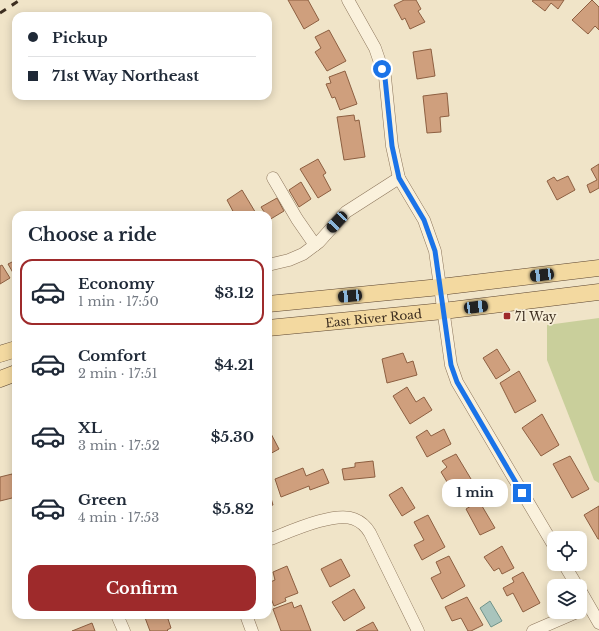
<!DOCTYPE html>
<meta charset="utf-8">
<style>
:root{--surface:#fff;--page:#f2f2f3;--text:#1f2937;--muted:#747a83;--line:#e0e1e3;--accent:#9e2a2b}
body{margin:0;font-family:"Libre Baskerville",serif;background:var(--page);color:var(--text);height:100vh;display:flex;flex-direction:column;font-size:15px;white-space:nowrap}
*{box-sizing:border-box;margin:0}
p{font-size:13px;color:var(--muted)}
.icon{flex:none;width:22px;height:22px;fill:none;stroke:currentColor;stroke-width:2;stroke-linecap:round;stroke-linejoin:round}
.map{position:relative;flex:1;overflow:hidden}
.details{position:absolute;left:12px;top:211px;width:260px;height:408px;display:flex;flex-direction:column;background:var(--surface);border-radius:12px;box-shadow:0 2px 10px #0003}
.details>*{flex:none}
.hud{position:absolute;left:12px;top:12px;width:260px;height:88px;border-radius:12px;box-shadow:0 2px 10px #0003;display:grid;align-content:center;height:88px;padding:0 16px;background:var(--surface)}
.tools{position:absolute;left:547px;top:531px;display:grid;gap:8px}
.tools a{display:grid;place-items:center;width:40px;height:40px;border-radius:8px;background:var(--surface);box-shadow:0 2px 10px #0003;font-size:20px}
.end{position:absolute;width:18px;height:18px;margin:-9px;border:5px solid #1a73e8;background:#fff;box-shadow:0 0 0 2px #fff}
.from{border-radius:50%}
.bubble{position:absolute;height:28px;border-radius:12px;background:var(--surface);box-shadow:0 2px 10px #0003;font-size:13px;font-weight:800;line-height:28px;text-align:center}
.car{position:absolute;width:12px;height:24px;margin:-12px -6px;border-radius:5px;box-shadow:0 0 3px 1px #0007;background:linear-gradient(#222 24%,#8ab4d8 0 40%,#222 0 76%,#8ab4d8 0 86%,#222 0)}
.hud b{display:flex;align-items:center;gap:14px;height:38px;font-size:15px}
.hud b+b{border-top:1px solid var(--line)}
.hud i{width:10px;height:10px;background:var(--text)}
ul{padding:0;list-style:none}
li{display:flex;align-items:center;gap:12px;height:66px;margin:0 8px 6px;padding:0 8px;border:2px solid transparent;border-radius:12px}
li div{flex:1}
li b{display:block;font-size:15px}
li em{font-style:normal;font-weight:800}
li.current{border-color:var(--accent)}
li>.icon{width:36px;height:36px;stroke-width:1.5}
h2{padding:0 16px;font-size:18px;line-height:48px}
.action{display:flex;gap:8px;margin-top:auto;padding:8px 16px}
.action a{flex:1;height:46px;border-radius:12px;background:var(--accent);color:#fff;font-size:16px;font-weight:800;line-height:46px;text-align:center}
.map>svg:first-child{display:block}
.green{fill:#c9cf9b}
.water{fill:#a9c4bc;stroke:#6f938a}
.building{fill:#cf9f7d;stroke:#8d5f41}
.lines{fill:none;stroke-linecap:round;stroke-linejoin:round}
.minor-casing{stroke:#8d765c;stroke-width:13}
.major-casing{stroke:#5b4430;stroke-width:17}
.minor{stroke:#faf1dc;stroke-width:12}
.major{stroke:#f3d9a0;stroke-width:16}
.rail{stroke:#3d2e20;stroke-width:3;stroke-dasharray:7 7;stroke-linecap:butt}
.route{stroke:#1a73e8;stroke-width:5}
.poi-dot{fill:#9e2a2b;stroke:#f7eed8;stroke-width:1.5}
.labels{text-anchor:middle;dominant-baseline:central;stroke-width:3.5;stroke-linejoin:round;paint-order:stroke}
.poi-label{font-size:12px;fill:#3d2e20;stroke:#f7eed8;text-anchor:start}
.street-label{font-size:12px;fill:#3d2e20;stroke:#f7eed8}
</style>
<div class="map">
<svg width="599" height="631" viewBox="0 0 599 631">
<rect width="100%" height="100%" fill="#f0e4c8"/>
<path class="green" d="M599 318V483L594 480 547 360V325Z"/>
<path class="water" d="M490 601 502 621 491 627 480 608Z"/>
<g class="building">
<path d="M288 0H308L319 20 304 29Z"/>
<path d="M404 0H416L421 9 418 11 425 22 410 29 405 18 402 20 394 5Z"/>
<path d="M534 0H564L558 9 551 3 545 11 532 1Z"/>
<path d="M592 0 599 7V30L595 26 588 34 572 20Z"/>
<path d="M329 30 346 61 327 71 315 52 321 48 315 37Z"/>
<path d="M431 49 435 76 417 79 413 52Z"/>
<path d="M345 71 357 104 340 110 335 97 332 98 326 84 331 83 329 77Z"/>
<path d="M447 93 449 116 440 117 441 132 427 133 423 96Z"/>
<path d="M354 115 355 121 359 120 365 157 344 160 337 117Z"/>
<path d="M318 159 326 173 323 175 331 190 318 198 300 169Z"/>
<path d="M599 164V188L590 193 587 185 597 180 591 169Z"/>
<path d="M568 176 575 190 557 200 547 181 554 177 557 181Z"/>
<path d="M301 182 311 199 299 207 289 190Z"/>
<path d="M242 190 257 215H235L227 200Z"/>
<path d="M277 198 284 211 269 220 268 215H266L261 207Z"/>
<path d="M16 260V278L8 264Z"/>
<path d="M2 265 10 278 0 284V266Z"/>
<path d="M497 349 510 370 496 379 483 358Z"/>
<path d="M403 353 407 363 413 361 417 375 387 383 382 359Z"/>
<path d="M519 371 536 401 515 413 500 383Z"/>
<path d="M407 387 416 402 424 397 432 410 410 424 393 396Z"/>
<path d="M542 414 559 445 541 456 522 428Z"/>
<path d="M268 428 279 449 268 455Z"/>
<path d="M444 429 451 444 427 457 416 437 427 430 431 436Z"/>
<path d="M456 454 474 484 455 495 441 472 447 467 442 461Z"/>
<path d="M570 456 589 489 572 498 553 464Z"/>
<path d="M373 461 375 477 344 480 342 469 355 467V463Z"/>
<path d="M303 468 306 476 323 469 329 483 310 490 309 486 281 497 275 479Z"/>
<path d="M12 474 16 488V497L0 501V477Z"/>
<path d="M402 487 415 508 402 516 389 495Z"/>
<path d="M268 488 273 505 268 506Z"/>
<path d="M479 501 495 528 480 535 466 509Z"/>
<path d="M599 506V539H598L584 515Z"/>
<path d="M428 515 445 547 422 560 414 545 424 540 414 522Z"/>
<path d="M502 546 514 568 502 574 499 568 494 571 484 557Z"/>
<path d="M449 556 465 586 442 599 431 578 441 573 436 562Z"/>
<path d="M341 559 350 576 330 587 321 569Z"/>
<path d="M287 566 298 593 285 598 286 601 274 606 268 591V583L275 580 273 572Z"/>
<path d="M523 572 540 603 523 612 513 593 507 596 503 588 514 582 512 578Z"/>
<path d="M354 589 365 608 344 621 332 602Z"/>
<path d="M467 597 483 625 471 631H468L461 618 452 621 445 607Z"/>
<path d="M292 602 294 608 301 605 311 631H281L273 609Z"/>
<path d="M144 615H163L164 618 167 616 171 628 167 630 168 631H150Z"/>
<path d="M373 622 378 631H356Z"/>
<path d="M92 623 95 631H72Z"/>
</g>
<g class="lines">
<g class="minor-casing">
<g id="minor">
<path d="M348 0 375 48 385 77 392 146 399 178 424 220 435 251 451 365 457 382 554 546"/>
<path d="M273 178 297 219 315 245"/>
<path d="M268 265 289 260 303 254 319 242 346 212 399 178"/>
<path d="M268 540C289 532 334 511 354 519 362 522 366 526 370 533L418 631"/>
<path d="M564 564 577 586"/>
<path d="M580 590 599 623"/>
<path d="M117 615 124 631"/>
<path d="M246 615 252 631"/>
<path d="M533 631 577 612"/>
</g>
</g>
<g class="major-casing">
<g id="major">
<path d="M268 304 440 287 599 268"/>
<path id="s1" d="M268 328 443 311 599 292"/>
<path d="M0 354 16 349"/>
<path d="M0 379 16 373"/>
</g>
</g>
<use href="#minor" class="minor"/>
<use href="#major" class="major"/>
<path class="rail" d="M0 13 20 0"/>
</g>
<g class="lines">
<path class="route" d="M382 69 385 78 392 146 399 178 424 220 435 251 451 365 457 382 522 493"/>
</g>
<rect class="poi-dot" x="503" y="312" width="8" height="8" rx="2"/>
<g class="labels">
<g class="poi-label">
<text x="515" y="316">71 Way</text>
</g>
<g class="street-label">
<text stroke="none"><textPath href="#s1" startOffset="106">East River Road</textPath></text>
</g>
</g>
</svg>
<div class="tools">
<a><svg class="icon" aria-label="locate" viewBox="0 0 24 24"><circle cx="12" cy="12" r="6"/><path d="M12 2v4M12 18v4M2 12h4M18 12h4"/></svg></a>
<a><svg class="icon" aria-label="layers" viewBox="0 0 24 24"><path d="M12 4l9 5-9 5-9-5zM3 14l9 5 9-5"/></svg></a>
</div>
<i class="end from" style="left:382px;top:69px"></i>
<i class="end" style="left:522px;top:493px"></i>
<div class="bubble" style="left:442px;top:479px;width:66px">1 min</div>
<i class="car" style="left:337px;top:222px;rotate:223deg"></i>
<i class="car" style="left:542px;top:275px;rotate:263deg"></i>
<i class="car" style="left:350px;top:296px;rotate:265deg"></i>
<i class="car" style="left:476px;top:307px;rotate:83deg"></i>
<div class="hud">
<b><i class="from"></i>Pickup</b>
<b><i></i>71st Way Northeast</b>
</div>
<section class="details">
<h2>Choose a ride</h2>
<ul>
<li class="current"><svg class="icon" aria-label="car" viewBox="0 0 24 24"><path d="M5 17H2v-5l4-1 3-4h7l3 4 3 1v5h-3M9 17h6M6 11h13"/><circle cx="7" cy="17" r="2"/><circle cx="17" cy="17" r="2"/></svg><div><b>Economy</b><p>1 min · 17:50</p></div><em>$3.12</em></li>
<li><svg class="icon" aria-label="car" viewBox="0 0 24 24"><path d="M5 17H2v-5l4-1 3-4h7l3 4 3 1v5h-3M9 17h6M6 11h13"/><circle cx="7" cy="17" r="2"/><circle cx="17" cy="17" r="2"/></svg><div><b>Comfort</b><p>2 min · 17:51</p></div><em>$4.21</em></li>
<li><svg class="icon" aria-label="car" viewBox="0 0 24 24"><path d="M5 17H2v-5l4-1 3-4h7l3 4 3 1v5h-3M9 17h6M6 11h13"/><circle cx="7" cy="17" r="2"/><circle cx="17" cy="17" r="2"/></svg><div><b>XL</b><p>3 min · 17:52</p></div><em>$5.30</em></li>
<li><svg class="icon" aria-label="car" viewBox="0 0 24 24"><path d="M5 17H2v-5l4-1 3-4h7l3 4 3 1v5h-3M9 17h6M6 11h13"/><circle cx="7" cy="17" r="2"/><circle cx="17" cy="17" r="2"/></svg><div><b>Green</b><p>4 min · 17:53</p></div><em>$5.82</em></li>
</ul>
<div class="action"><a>Confirm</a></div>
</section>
</div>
